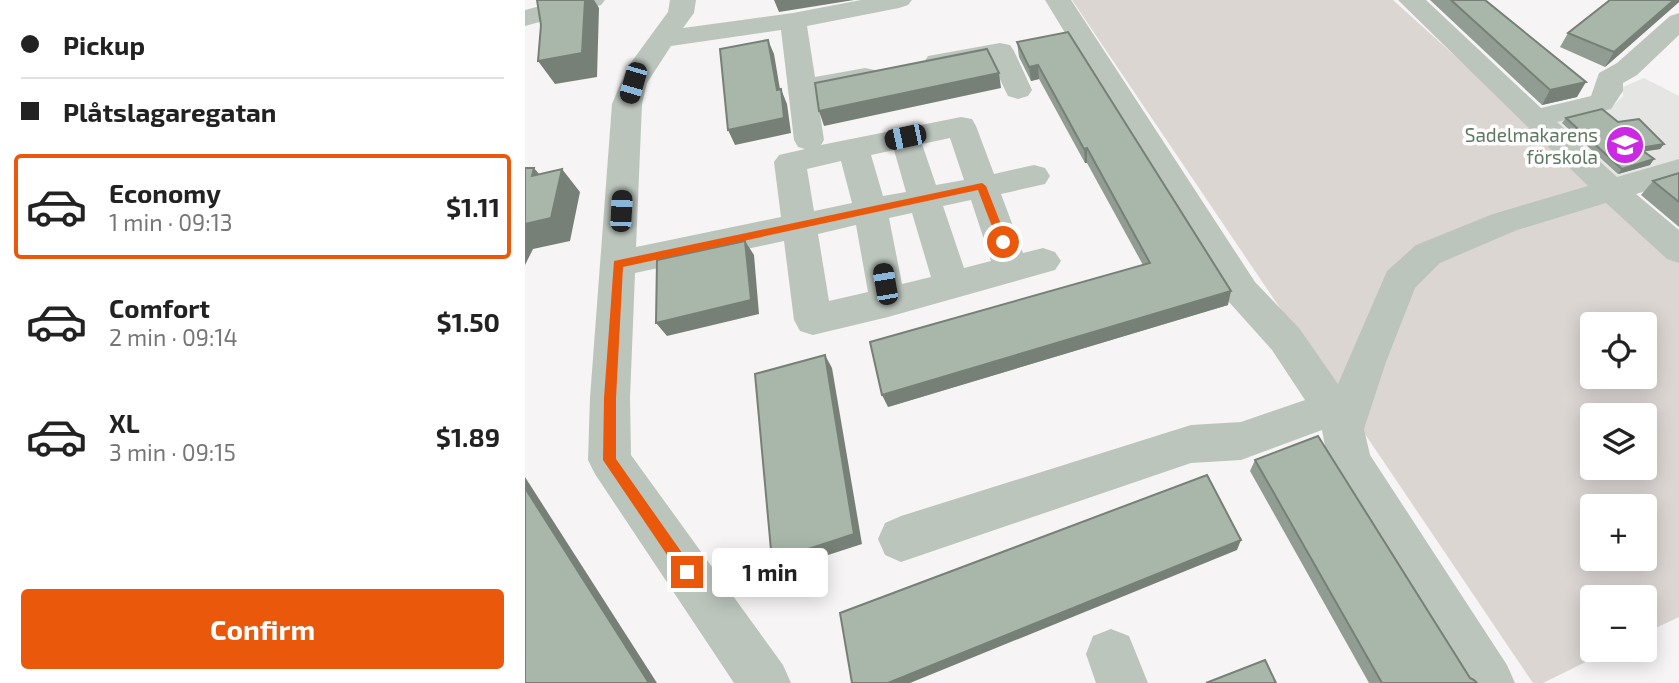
<!DOCTYPE html>
<meta charset="utf-8">
<style>
:root{--surface:#fff;--page:#f2f2f2;--text:#222;--muted:#767676;--line:#e0e0e0;--accent:#ea580c}
body{margin:0;font-family:"Exo 2",sans-serif;background:var(--page);color:var(--text);height:100vh;display:flex;flex-direction:column;font-size:26px;white-space:nowrap}
*{box-sizing:border-box;margin:0}
p{font-size:23px;color:var(--muted)}
.icon{flex:none;width:38px;height:38px;fill:none;stroke:currentColor;stroke-width:2;stroke-linecap:round;stroke-linejoin:round}
.map{position:relative;flex:1;overflow:hidden}
.sheet{display:flex;flex-direction:column;background:var(--surface);width:525px}
.sheet>*{flex:none}
.top-card{display:grid;align-content:center;height:154px;padding:0 21px;background:var(--surface)}
.fabs{position:absolute;left:1055px;top:312px;display:grid;gap:14px}
.fabs a{display:grid;place-items:center;width:77px;height:77px;border-radius:7px;background:var(--surface);box-shadow:0 4px 18px #0003;font-size:35px}
.end{position:absolute;width:32px;height:32px;margin:-16px;border:9px solid #ea580c;background:#fff;box-shadow:0 0 0 4px #fff}
.from{border-radius:50%}
.bubble{position:absolute;height:49px;border-radius:7px;background:var(--surface);box-shadow:0 4px 18px #0003;font-size:23px;font-weight:700;line-height:49px;text-align:center}
.car{position:absolute;width:21px;height:42px;margin:-21px -10px;border-radius:9px;box-shadow:0 0 5px 2px #0007;background:linear-gradient(#222 24%,#8ab4d8 0 40%,#222 0 76%,#8ab4d8 0 86%,#222 0)}
.top-card b{display:flex;align-items:center;gap:24px;height:66px;font-size:26px}
.top-card b+b{border-top:2px solid var(--line)}
.top-card i{width:18px;height:18px;background:var(--text)}
ul{padding:0;list-style:none}
li{display:flex;align-items:center;gap:21px;height:105px;margin:0 14px 10px;padding:0 7px;border:4px solid transparent;border-radius:7px}
li div{flex:1}
li b{display:block;font-size:26px}
li em{font-style:normal;font-weight:700}
li.on{border-color:var(--accent)}
li>.icon{width:63px;height:63px;stroke-width:1.5}
.cta{display:flex;gap:14px;margin-top:auto;padding:14px 21px}
.cta a{flex:1;height:80px;border-radius:7px;background:var(--accent);color:#fff;font-size:28px;font-weight:700;line-height:80px;text-align:center}
main{display:flex;flex:1;min-height:0}
.map>svg:first-child{display:block}
.built{fill:#e5e5e3}
.green{fill:#dcd6d3;fill-rule:evenodd}
.lines{fill:none;stroke-linecap:round;stroke-linejoin:round}
.minor{fill:#bbc5bc;fill-rule:evenodd}
.wall{fill:#919d92}
.shaded-wall{fill:#768077}
.building{fill:#a9b7aa;stroke:#768077;stroke-width:2}
.route{fill:#ea580c}
.labels{text-anchor:middle;dominant-baseline:central;stroke-width:7;stroke-linejoin:round;paint-order:stroke}
.far-poi-label{font-size:19px;fill:#5e7960;stroke:#fff;text-anchor:end}
</style>
<main>
<section class="sheet">
<div class="top-card">
<b><i class="from"></i>Pickup</b>
<b><i></i>Plåtslagaregatan</b>
</div>
<ul>
<li class="on"><svg class="icon" aria-label="car" viewBox="0 0 24 24"><path d="M5 17H2v-5l4-1 3-4h7l3 4 3 1v5h-3M9 17h6M6 11h13"/><circle cx="7" cy="17" r="2"/><circle cx="17" cy="17" r="2"/></svg><div><b>Economy</b><p>1 min · 09:13</p></div><em>$1.11</em></li>
<li><svg class="icon" aria-label="car" viewBox="0 0 24 24"><path d="M5 17H2v-5l4-1 3-4h7l3 4 3 1v5h-3M9 17h6M6 11h13"/><circle cx="7" cy="17" r="2"/><circle cx="17" cy="17" r="2"/></svg><div><b>Comfort</b><p>2 min · 09:14</p></div><em>$1.50</em></li>
<li><svg class="icon" aria-label="car" viewBox="0 0 24 24"><path d="M5 17H2v-5l4-1 3-4h7l3 4 3 1v5h-3M9 17h6M6 11h13"/><circle cx="7" cy="17" r="2"/><circle cx="17" cy="17" r="2"/></svg><div><b>XL</b><p>3 min · 09:15</p></div><em>$1.89</em></li>
</ul>
<div class="cta"><a>Confirm</a></div>
</section>
<div class="map">
<svg width="1154" height="683" viewBox="0 0 1154 683">
<rect width="100%" height="100%" fill="#f7f4f5"/>
<path class="built" d="M1119 78 1154 96V167L1095 182 1077 177 1029 119 1089 105 1098 96V87Z"/>
<path class="green" d="M547 0H868L1154 258V617L1120 633V597H1068V649H1087L1018 683H1008ZM1068 324H1120V376H1068ZM1068 415H1120V467H1068ZM1068 506H1120V558H1068Z"/>
<g class="lines">
<g class="minor">
<path d="M38 0H80L76 5 0 26V10Z"/>
<path d="M145 0H171L169 13 158 28 268 13 336 0H387L383 5 374 8 282 26 290 77 340 68 350 70 354 76 350 82 292 94 299 140 296 145 436 117 447 119 451 126 469 174 509 165 520 168 525 176 520 184 476 194 498 253 518 248 530 252 536 261 530 270 363 317 288 335 275 331 269 320 259 241 110 273 105 398 106 455 258 665 266 683H209L70 474 63 460 65 398 87 104 102 68 143 12ZM256 30 269 140 273 147 280 149 254 155 249 162 256 217 111 247 117 104 122 83 146 46ZM425 138 439 180 411 185 397 144ZM369 150 381 192 358 196 346 155ZM316 161 327 203 289 211 282 169ZM446 200 466 261 439 268 418 206ZM387 213 406 277 377 284 364 218ZM331 225 343 292 304 301 293 234Z"/>
<path d="M520 0H546L730 282 774 328 813 384 862 271 891 245 968 214 1063 186 873 0H901L1016 108 1066 96 1074 73 1092 63 1145 16 1154 13V35L1112 75 1098 83V91L1086 109 1032 122 1092 177 1154 159V181L1111 194 1154 230V263L1142 259 1081 203 992 230 915 263 890 288 861 362 839 429 845 455 982 665 990 683H935L810 476 803 462 797 430 716 460 666 463 376 562 360 555 353 539 360 523 376 516 666 425 716 422 780 400 747 350 704 302Z"/>
<path d="M475 43 485 45 489 51 507 90 503 96 493 99 483 96 466 61 413 70 403 68 399 62 403 56Z"/>
<path d="M586 629 604 636 623 683H571L561 654 568 636Z"/>
</g>
</g>
<g class="wall">
<path d="M905 0H960L1052 97 1017 105Z"/>
<path d="M1154 0V2L1080 67 1035 47 1043 33Z"/>
<path d="M543 32 703 305 363 407 618 265 562 163H560L514 79 506 81 494 57 492 42Z"/>
<path d="M1041 118 1093 122 1139 144 1135 149 1119 151 1125 165 1093 174 1037 123Z"/>
<path d="M1154 173V227L1116 195 1128 181Z"/>
<path d="M730 460 945 678 952 683H844L725 471Z"/>
</g>
<g class="shaded-wall">
<path d="M60 0H69L74 8 72 77 30 84 13 61Z"/>
<path d="M249 0H329L254 12Z"/>
<path d="M1149 0H1154V2L1080 67 1089 52Z"/>
<path d="M243 40 249 54 257 101 256 89 262 104 266 133 210 145 203 130 252 90Z"/>
<path d="M513 65 514 79 506 81 504 67Z"/>
<path d="M474 73 476 88 299 126 294 111Z"/>
<path d="M1061 82 1052 97 1017 105 1025 90Z"/>
<path d="M1139 144 1135 149 1110 153 1114 148Z"/>
<path d="M562 148V163H560L559 149Z"/>
<path d="M1129 159 1125 165 1093 174 1097 169Z"/>
<path d="M9 168 28 191 7 176Z"/>
<path d="M37 169 55 192 45 241 8 249 0 265V224Z"/>
<path d="M220 241 229 255 234 314 142 336 131 323Z"/>
<path d="M706 291 703 305 363 407 357 395Z"/>
<path d="M300 355 307 368 337 544 257 570 247 561Z"/>
<path d="M0 477 132 683H124L0 488Z"/>
<path d="M716 540 712 550 385 683H363Z"/>
</g>
<g class="building">
<path d="M12 0H60L57 53 13 61 16 25Z"/>
<path d="M926 0H960L1061 82 1025 90Z"/>
<path d="M1085 0H1149L1089 52 1043 33Z"/>
<path d="M543 32 706 291 357 395 345 342 625 263 562 148 559 149 513 65 504 67 492 42Z"/>
<path d="M243 40 252 90 256 89 259 118 203 130 195 49Z"/>
<path d="M462 49 474 73 294 111 290 83Z"/>
<path d="M1077 109 1093 122 1114 119 1139 144 1114 148 1129 159 1097 169 1041 118Z"/>
<path d="M0 168H9L7 176 37 169 26 218 0 224Z"/>
<path d="M1154 173V202L1128 181Z"/>
<path d="M220 241 226 300 131 323 132 260Z"/>
<path d="M300 355 329 534 247 561 230 374Z"/>
<path d="M793 436 945 678 949 680 952 683H857L730 460Z"/>
<path d="M682 475 716 540 363 683H327L315 613Z"/>
<path d="M0 488 124 683H0Z"/>
<path d="M740 660 751 683H681Z"/>
</g>
<path class="route" d="M457 183 461 186 483 242 482 244 473 242 453 190 98 267 91 398V459L167 567V577H157L78 460 79 398 89 261Z"/>
<defs>
<g id="school-disc" transform="scale(2.0125)"><circle r="9.5" fill="#cb29e3" stroke="#fff"/><path d="M0-5L7-2L0 1L-7-2ZM-4 1L0 2.5L4 1V4Q0 6-4 4Z" fill="#fff"/></g>
</defs>
<g fill-rule="evenodd">
<use href="#school-disc" x="1100" y="145"/>
</g>
<g class="labels">
<g class="far-poi-label">
<text x="1073" y="134">Sadelmakarens<tspan x="1073" dy="22">förskola</tspan></text>
</g>
</g>
</svg>
<div class="fabs">
<a><svg class="icon" aria-label="locate" viewBox="0 0 24 24"><circle cx="12" cy="12" r="6"/><path d="M12 2v4M12 18v4M2 12h4M18 12h4"/></svg></a>
<a><svg class="icon" aria-label="layers" viewBox="0 0 24 24"><path d="M12 4l9 5-9 5-9-5zM3 14l9 5 9-5"/></svg></a>
<a>+</a>
<a>−</a>
</div>
<i class="end from" style="left:478px;top:242px"></i>
<i class="end" style="left:162px;top:572px"></i>
<div class="bubble" style="left:187px;top:548px;width:116px">1 min</div>
<i class="car" style="left:108px;top:83px;rotate:196deg"></i>
<i class="car" style="left:380px;top:137px;rotate:258deg"></i>
<i class="car" style="left:96px;top:211px;rotate:3deg"></i>
<i class="car" style="left:360px;top:284px;rotate:350deg"></i>
</div>
</main>
